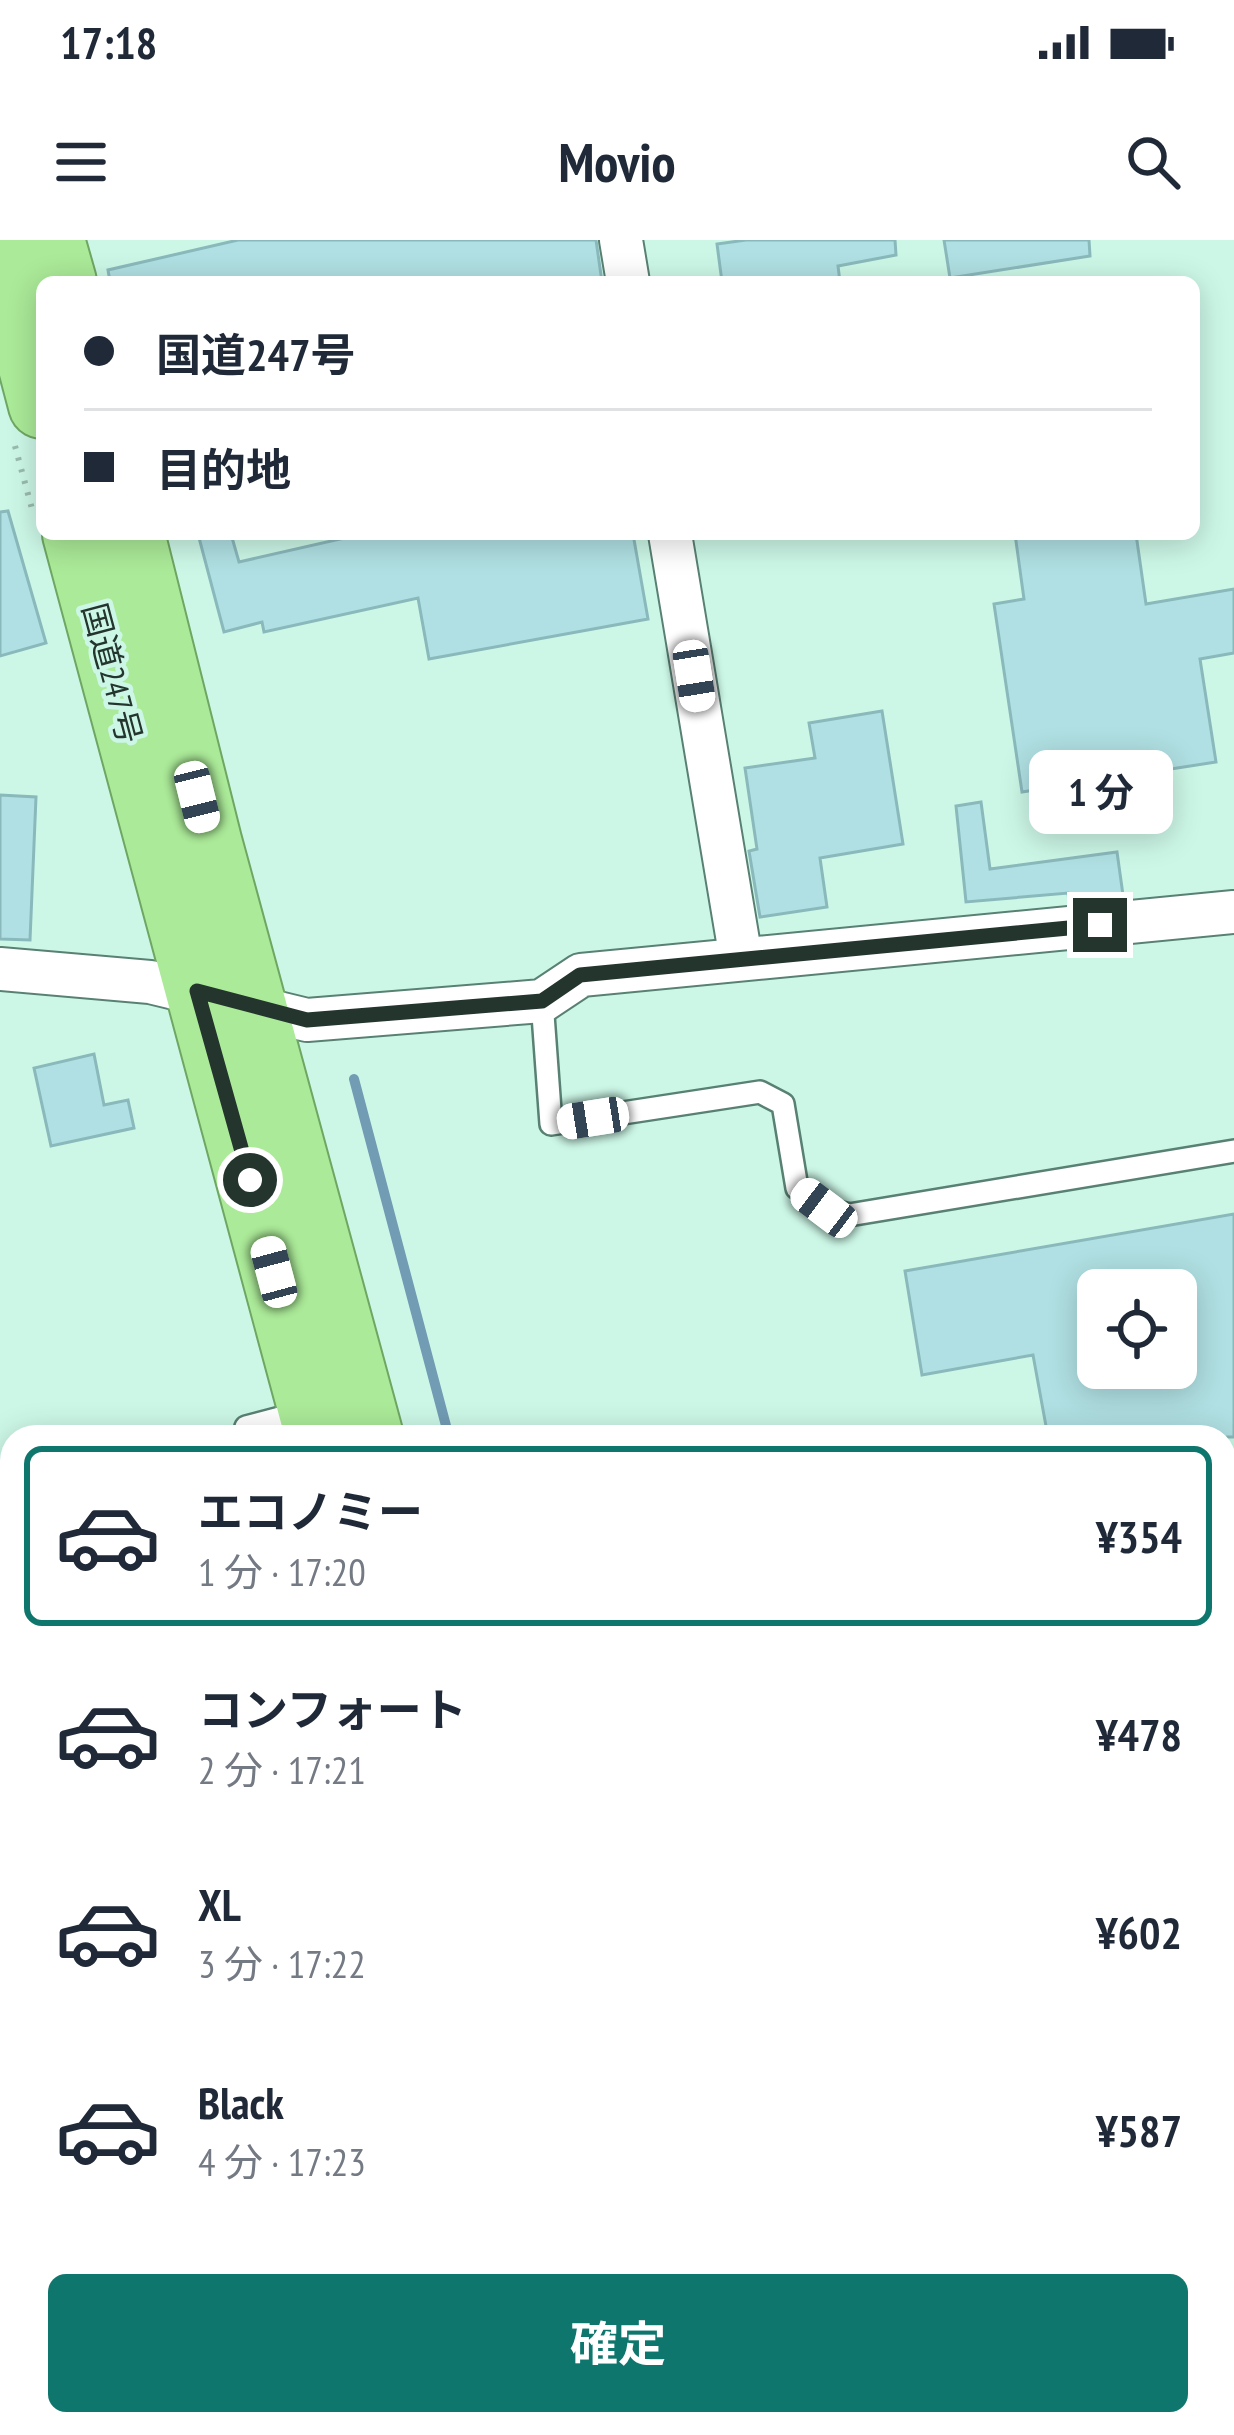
<!DOCTYPE html>
<html lang="ja">
<meta charset="utf-8">
<style>
:root{--surface:#fff;--page:#f6f6f7;--text:#1f2937;--muted:#747a83;--line:#e0e1e3;--accent:#0f766e}
body{margin:0;font-family:"PT Sans Narrow","Noto Sans JP",sans-serif;background:var(--page);color:var(--text);height:100vh;display:flex;flex-direction:column;font-size:45px;white-space:nowrap}
*{box-sizing:border-box;margin:0}
p{font-size:39px;color:var(--muted)}
.icon{flex:none;width:66px;height:66px;fill:none;stroke:currentColor;stroke-width:2;stroke-linecap:round;stroke-linejoin:round}
.map{position:relative;flex:1;overflow:hidden}
.sheet{position:absolute;left:0px;top:1185px;width:1236px;height:1011px;display:flex;flex-direction:column;background:var(--surface);border-radius:36px 36px 0 0;box-shadow:0 6px 30px #0003}
.sheet>*{flex:none}
.banner{position:absolute;left:36px;top:36px;width:1164px;height:264px;border-radius:18px;box-shadow:0 6px 30px #0003;display:grid;align-content:center;height:264px;padding:0 48px;background:var(--surface)}
.buttons{position:absolute;left:1077px;top:1029px;display:grid;gap:24px}
.buttons a{display:grid;place-items:center;width:120px;height:120px;border-radius:18px;background:var(--surface);box-shadow:0 6px 30px #0003;font-size:60px}
.end{position:absolute;width:54px;height:54px;margin:-27px;border:15px solid #24352e;background:#fff;box-shadow:0 0 0 6px #fff}
.from{border-radius:50%}
.bubble{position:absolute;height:84px;border-radius:18px;background:var(--surface);box-shadow:0 6px 30px #0003;font-size:39px;font-weight:700;line-height:84px;text-align:center}
.car{position:absolute;width:36px;height:72px;margin:-36px -18px;border-radius:15px;box-shadow:0 0 9px 3px #0007;background:linear-gradient(#fff 24%,#345 0 40%,#fff 0 76%,#345 0 86%,#fff 0)}
.banner b{display:flex;align-items:center;gap:42px;height:114px;font-size:45px}
.banner b+b{border-top:3px solid var(--line)}
.banner i{width:30px;height:30px;background:var(--text)}
ul{padding:21px 0 0;list-style:none}
li{display:flex;align-items:center;gap:36px;height:180px;margin:0 24px 18px;padding:0 24px;border:6px solid transparent;border-radius:18px}
li div{flex:1}
li b{display:block;font-size:45px}
li em{font-style:normal;font-weight:700}
li.current{border-color:var(--accent)}
li>.icon{width:108px;height:108px;stroke-width:1.5}
.primary-button{display:flex;gap:24px;margin-top:auto;padding:24px 48px}
.primary-button a{flex:1;height:138px;border-radius:18px;background:var(--accent);color:#fff;font-size:48px;font-weight:700;line-height:138px;text-align:center}
.status{display:flex;justify-content:space-between;align-items:center;height:84px;padding:0 60px;background:var(--surface);direction:ltr}
.status svg{height:33px;fill:currentColor}
header{display:flex;justify-content:space-between;align-items:center;height:156px;padding:0 48px;background:var(--surface);font-size:54px;font-weight:700}
.map>svg:first-child{display:block}
.lines{fill:none;stroke-linecap:round;stroke-linejoin:round}
.stream{stroke:#719cb4;stroke-width:10}
.building{fill:#b0e0e3;stroke:#8ab9bc;stroke-width:3;fill-rule:evenodd}
.service-casing{stroke:#598173;stroke-width:26}
.minor-casing{stroke:#598173;stroke-width:46}
.trunk-casing{stroke:#6ea763;stroke-width:70}
.path{stroke:#99bcaf;stroke-width:6;stroke-dasharray:3 9;stroke-linecap:butt}
.service{stroke:#fff;stroke-width:21}
.minor{stroke:#fff;stroke-width:42}
.trunk{stroke:#abea98;stroke-width:66}
.route{stroke:#24352e;stroke-width:15}
.labels{text-anchor:middle;dominant-baseline:central;stroke-width:9;stroke-linejoin:round;paint-order:stroke}
.street-label{font-size:33px;fill:#24352e;stroke:#ccf7e7}
</style>
<div class="status"><b>17:18</b><svg viewBox="0 0 49 12"><path d="M0 12V9h3v3zM5 12V6h3v6zM10 12V3h3v9zM15 12V0h3v12zM26 1h20v11H26zM47 4h2v5h-2z"/></svg></div>
<header><svg class="icon" aria-label="menu" viewBox="0 0 24 24"><path d="M4 6h16M4 12h16M4 18h16"/></svg>Movio<svg class="icon" aria-label="search" viewBox="0 0 24 24"><circle cx="10" cy="10" r="6"/><path d="M15 15l6 6"/></svg></header>
<div class="map">
<svg width="1234" height="2195" viewBox="0 0 1234 2195">
<rect width="100%" height="100%" fill="#ccf7e7"/>
<g class="lines">
<g class="stream">
<path d="M354 839 449 1197"/>
<path d="M713 2184 716 2195"/>
</g>
</g>
<g class="building">
<path d="M238 0H596L602 42H110L108 30Z"/>
<path d="M746 0H895L896 15 838 26 840 42H722L717 4Z"/>
<path d="M944 0H1089L1090 16 950 38Z"/>
<path d="M8 271 46 403 0 416V272Z"/>
<path d="M198 294H231L239 322 362 294H633L648 379 429 419 418 358 264 392 262 382 224 392Z"/>
<path d="M1015 294H1136L1146 364 1234 349V413L1200 419 1216 522 1022 552 994 364 1024 359Z"/>
<path d="M882 471 903 604 820 618 827 667 760 677 749 611 757 609 745 528 815 518 809 483Z"/>
<path d="M0 555 36 557 30 700 0 699Z"/>
<path d="M981 562 990 629 1117 612 1123 655 1069 662 1068 653 966 662 956 566Z"/>
<path d="M94 814 104 865 128 860 134 888 51 906 34 828Z"/>
<path d="M1234 974V1197H1048L1033 1115 922 1135 905 1031ZM1098 1050H1176V1128H1098Z"/>
</g>
<g class="lines">
<g class="service-casing">
<g id="service">
<path d="M542 761 551 884 760 852 783 864 797 948 824 968 849 975 1234 911"/>
<path d="M246 1187 303 1172"/>
<path d="M1224 1696 1234 1694"/>
</g>
</g>
<g class="minor-casing">
<g id="minor">
<path d="M621 0 628 42"/>
<path d="M670 294 741 719"/>
<path d="M0 729 150 742 307 780 542 761 581 735 1234 672"/>
</g>
</g>
<g class="trunk-casing">
<g id="trunk">
<path d="M51 0 63 42"/>
<path d="M0 6 42 165"/>
<path d="M76 294 319 1197"/>
<path d="M131 294 208 601 370 1197"/>
<path d="M585 2184 588 2195"/>
<path d="M634 2184 637 2195"/>
</g>
</g>
<path class="path" d="M15 206 32 269"/>
<use href="#service" class="service"/>
<use href="#minor" class="minor"/>
<use href="#trunk" class="trunk"/>
</g>
<g class="lines">
<path class="route" d="M250 940 197 751 307 780 542 761 580 735 1100 685"/>
</g>
<g class="labels">
<g class="street-label">
<text transform="translate(113 433) rotate(75)">国道247号</text>
</g>
</g>
</svg>
<div class="buttons">
<a><svg class="icon" aria-label="locate" viewBox="0 0 24 24"><circle cx="12" cy="12" r="6"/><path d="M12 2v4M12 18v4M2 12h4M18 12h4"/></svg></a>
</div>
<i class="end from" style="left:250px;top:940px"></i>
<i class="end" style="left:1100px;top:685px"></i>
<div class="bubble" style="left:1029px;top:510px;width:144px">1 分</div>
<i class="car" style="left:694px;top:436px;rotate:171deg"></i>
<i class="car" style="left:197px;top:557px;rotate:166deg"></i>
<i class="car" style="left:593px;top:878px;rotate:261deg"></i>
<i class="car" style="left:824px;top:968px;rotate:307deg"></i>
<i class="car" style="left:274px;top:1032px;rotate:345deg"></i>
<div class="banner">
<b><i class="from"></i>国道247号</b>
<b><i></i>目的地</b>
</div>
<section class="sheet">
<ul>
<li class="current"><svg class="icon" aria-label="car" viewBox="0 0 24 24"><path d="M5 17H2v-5l4-1 3-4h7l3 4 3 1v5h-3M9 17h6M6 11h13"/><circle cx="7" cy="17" r="2"/><circle cx="17" cy="17" r="2"/></svg><div><b>エコノミー</b><p>1 分 · 17:20</p></div><em>¥354</em></li>
<li><svg class="icon" aria-label="car" viewBox="0 0 24 24"><path d="M5 17H2v-5l4-1 3-4h7l3 4 3 1v5h-3M9 17h6M6 11h13"/><circle cx="7" cy="17" r="2"/><circle cx="17" cy="17" r="2"/></svg><div><b>コンフォート</b><p>2 分 · 17:21</p></div><em>¥478</em></li>
<li><svg class="icon" aria-label="car" viewBox="0 0 24 24"><path d="M5 17H2v-5l4-1 3-4h7l3 4 3 1v5h-3M9 17h6M6 11h13"/><circle cx="7" cy="17" r="2"/><circle cx="17" cy="17" r="2"/></svg><div><b>XL</b><p>3 分 · 17:22</p></div><em>¥602</em></li>
<li><svg class="icon" aria-label="car" viewBox="0 0 24 24"><path d="M5 17H2v-5l4-1 3-4h7l3 4 3 1v5h-3M9 17h6M6 11h13"/><circle cx="7" cy="17" r="2"/><circle cx="17" cy="17" r="2"/></svg><div><b>Black</b><p>4 分 · 17:23</p></div><em>¥587</em></li>
</ul>
<div class="primary-button"><a>確定</a></div>
</section>
</div>
